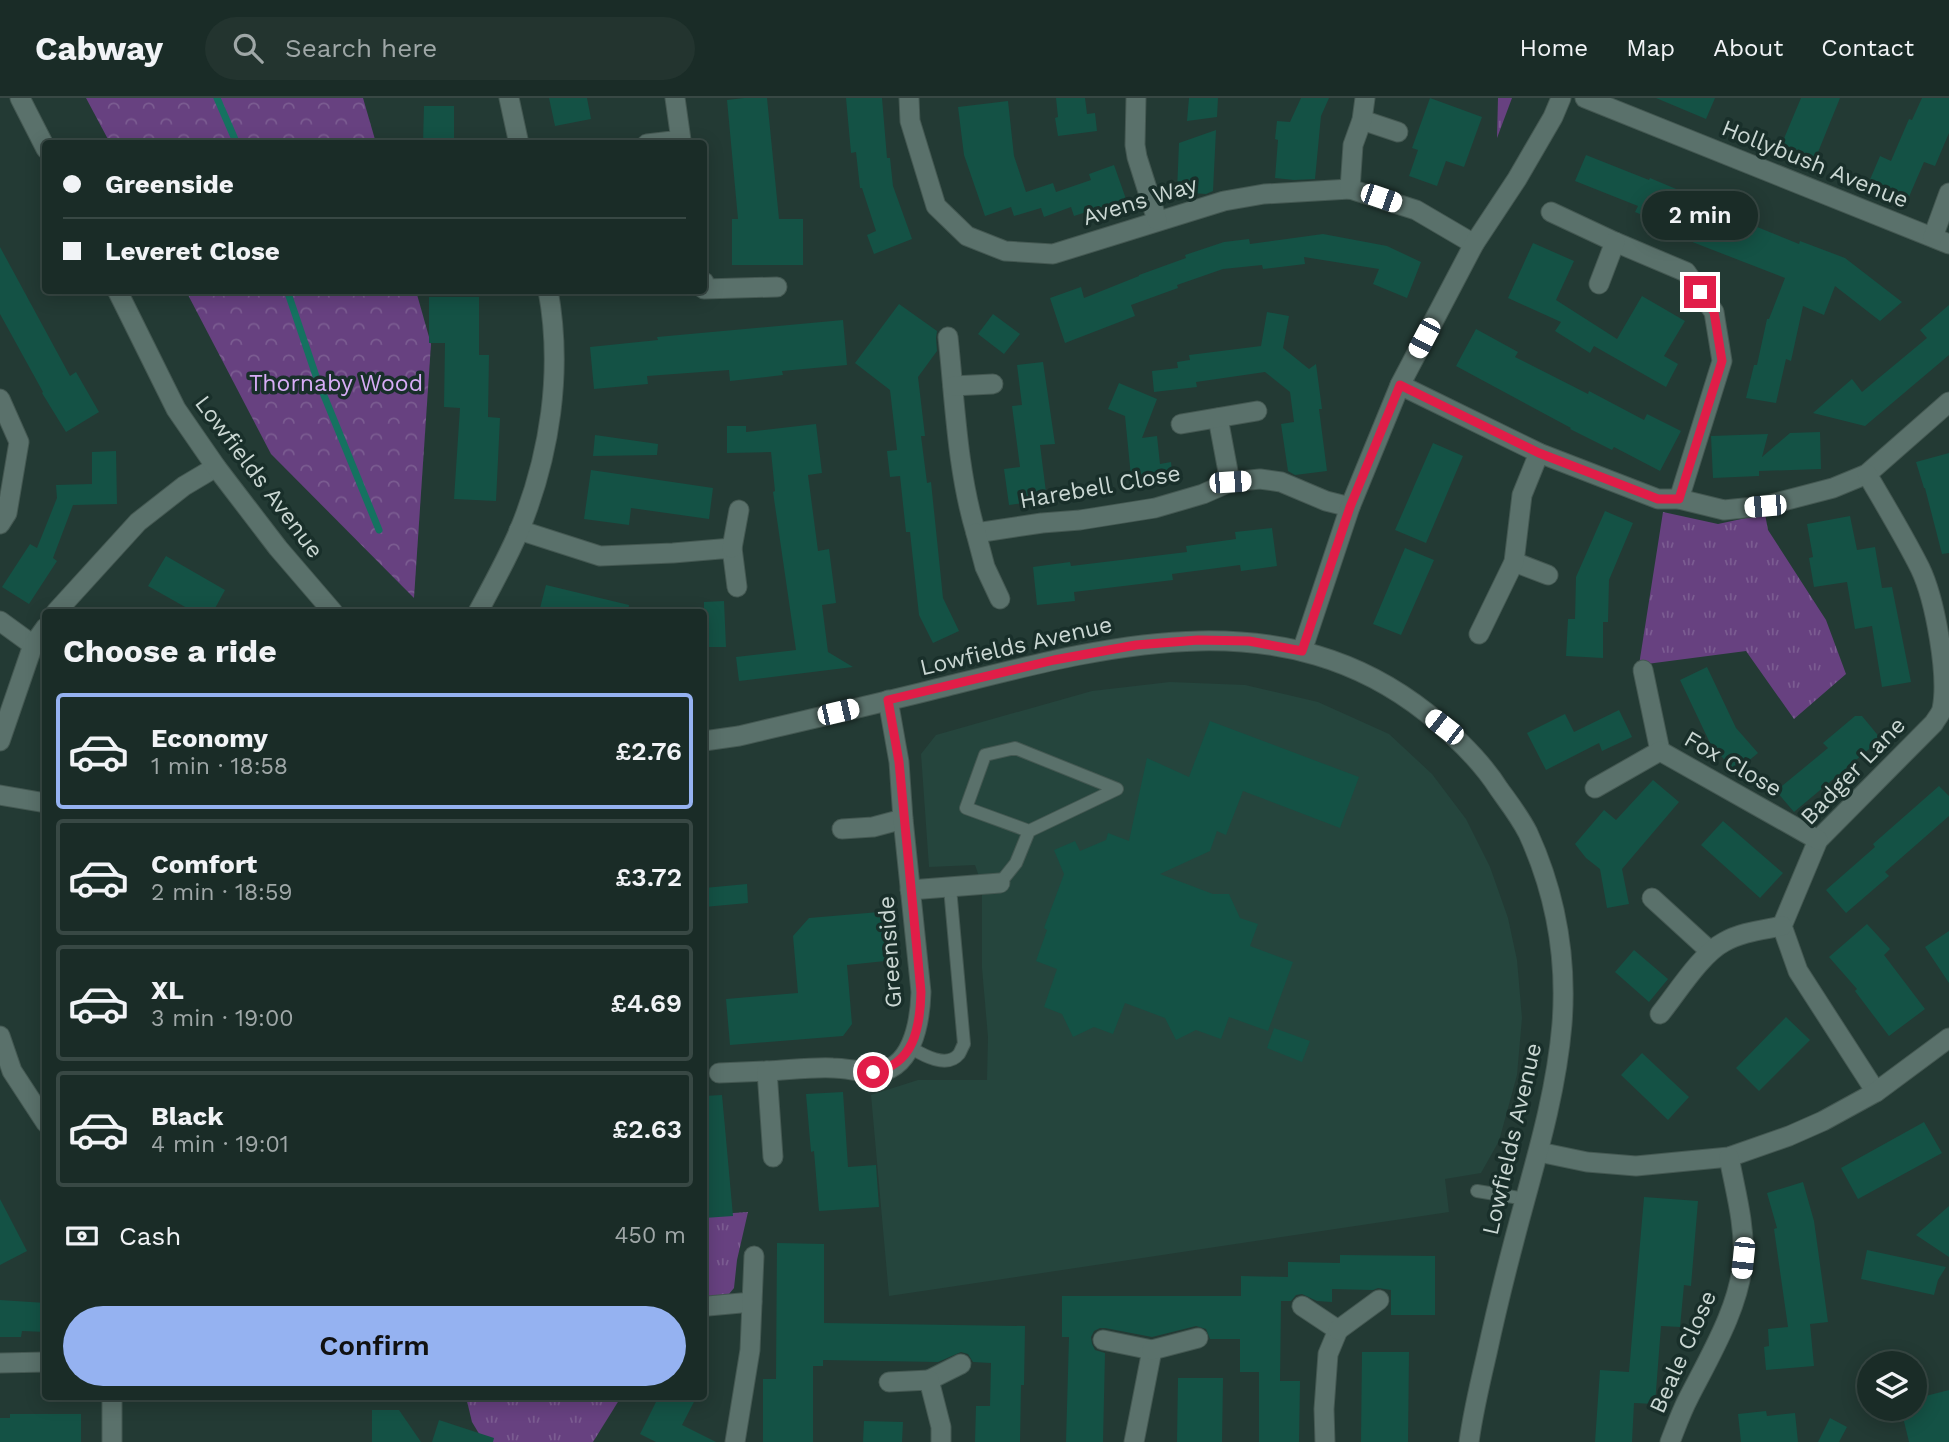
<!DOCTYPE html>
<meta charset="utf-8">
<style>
:root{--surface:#1a2c27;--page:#23342f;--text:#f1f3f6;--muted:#9fa7a7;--line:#384844;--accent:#95b2f1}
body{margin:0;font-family:"Work Sans",sans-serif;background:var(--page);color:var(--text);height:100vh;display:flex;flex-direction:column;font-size:26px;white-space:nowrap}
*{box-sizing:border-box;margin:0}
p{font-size:23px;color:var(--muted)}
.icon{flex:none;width:38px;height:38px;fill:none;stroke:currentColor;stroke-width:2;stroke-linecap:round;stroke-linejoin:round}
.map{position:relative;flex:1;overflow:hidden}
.panel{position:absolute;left:42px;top:511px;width:665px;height:791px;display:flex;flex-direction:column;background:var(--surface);border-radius:7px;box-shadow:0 4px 18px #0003,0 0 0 2px var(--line)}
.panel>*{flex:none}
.hud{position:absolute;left:42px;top:42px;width:665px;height:154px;border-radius:7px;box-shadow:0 4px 18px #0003,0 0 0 2px var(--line);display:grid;align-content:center;height:154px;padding:0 21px;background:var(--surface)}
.tools{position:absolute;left:1857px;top:1253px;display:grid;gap:14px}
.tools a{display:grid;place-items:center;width:70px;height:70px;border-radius:50%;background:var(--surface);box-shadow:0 4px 18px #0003,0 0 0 2px var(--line);font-size:35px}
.end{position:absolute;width:32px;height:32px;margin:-16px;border:9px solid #e11d48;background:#fff;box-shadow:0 0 0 4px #fff}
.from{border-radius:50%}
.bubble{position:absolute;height:49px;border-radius:24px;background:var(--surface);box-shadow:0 4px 18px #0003,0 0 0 2px var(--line);font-size:23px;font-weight:600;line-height:49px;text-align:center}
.car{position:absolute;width:21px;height:42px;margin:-21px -10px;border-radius:9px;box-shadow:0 0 5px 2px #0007;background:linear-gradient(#fff 24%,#345 0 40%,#fff 0 76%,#345 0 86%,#fff 0)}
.hud b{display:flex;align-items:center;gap:24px;height:66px;font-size:26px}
.hud b+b{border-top:2px solid var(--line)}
.hud i{width:18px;height:18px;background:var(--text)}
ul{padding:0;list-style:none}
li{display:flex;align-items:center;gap:21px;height:116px;margin:0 14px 10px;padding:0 7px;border:4px solid var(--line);border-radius:7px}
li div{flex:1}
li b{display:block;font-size:26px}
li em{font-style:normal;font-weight:600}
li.on{border-color:var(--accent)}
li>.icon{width:63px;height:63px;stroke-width:1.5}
h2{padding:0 21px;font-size:32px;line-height:84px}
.pay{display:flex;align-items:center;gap:18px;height:77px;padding:0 21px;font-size:26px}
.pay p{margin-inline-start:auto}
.button{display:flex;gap:14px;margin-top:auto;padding:14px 21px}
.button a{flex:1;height:80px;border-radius:42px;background:var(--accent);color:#111;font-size:28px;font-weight:600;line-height:80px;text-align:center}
header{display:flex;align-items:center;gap:42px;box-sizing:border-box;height:98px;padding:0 35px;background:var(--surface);border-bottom:2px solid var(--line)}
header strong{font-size:33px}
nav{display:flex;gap:38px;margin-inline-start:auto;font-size:24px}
.search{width:490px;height:63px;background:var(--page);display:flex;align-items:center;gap:18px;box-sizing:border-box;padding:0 24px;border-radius:38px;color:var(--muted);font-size:26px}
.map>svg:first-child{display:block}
.built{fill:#25453d}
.grass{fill:url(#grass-tufts)}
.forest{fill:url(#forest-crowns)}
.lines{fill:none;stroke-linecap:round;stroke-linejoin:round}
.stream{stroke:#157260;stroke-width:7}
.building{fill:#145245}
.service-casing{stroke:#445852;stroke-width:14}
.minor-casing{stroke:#445852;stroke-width:21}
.tertiary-casing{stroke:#445852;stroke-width:21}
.service{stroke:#5a716b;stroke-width:12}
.minor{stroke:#5a716b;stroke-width:19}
.tertiary{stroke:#5a716b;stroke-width:19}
.route{stroke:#e11d48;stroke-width:9}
.labels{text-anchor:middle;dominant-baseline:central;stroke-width:7;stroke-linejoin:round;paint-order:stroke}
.street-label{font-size:23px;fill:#cad7d3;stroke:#192f2a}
.park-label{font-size:23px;fill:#d8adf7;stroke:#192f2a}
</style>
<header>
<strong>Cabway</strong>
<div class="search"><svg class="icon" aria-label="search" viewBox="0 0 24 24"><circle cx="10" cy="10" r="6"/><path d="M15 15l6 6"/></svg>Search here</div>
<nav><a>Home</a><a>Map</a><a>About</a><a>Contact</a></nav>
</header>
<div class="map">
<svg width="1949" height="1344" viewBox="0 0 1949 1344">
<defs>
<pattern id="grass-tufts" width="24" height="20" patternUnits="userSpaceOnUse" patternTransform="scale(1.75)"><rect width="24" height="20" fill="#674180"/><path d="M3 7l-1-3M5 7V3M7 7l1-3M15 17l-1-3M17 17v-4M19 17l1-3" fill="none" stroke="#7b5c91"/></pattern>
<pattern id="forest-crowns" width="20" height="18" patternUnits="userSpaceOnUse" patternTransform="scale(1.75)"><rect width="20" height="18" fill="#674180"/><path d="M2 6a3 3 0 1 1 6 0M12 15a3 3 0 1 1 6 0" fill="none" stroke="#7b5c91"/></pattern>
</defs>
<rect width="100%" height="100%" fill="#233a34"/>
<path class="built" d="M1170 584 1245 587 1318 604 1389 636 1432 676 1466 721 1490 769 1508 820 1517 862 1522 920 1517 977 1499 1043 1481 1075 1445 1081 1449 1114 889 1198 871 997 918 982H987L988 939 982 870V787L975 767 929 769 921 656 936 637 1092 593Z"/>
<g class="grass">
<path d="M1498 0H1512L1497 40Z"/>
<path d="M1663 414 1718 426 1765 416 1768 432 1826 522 1846 576 1794 621 1746 553 1639 567Z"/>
<path d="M748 1114 737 1162 734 1190 729 1196 722 1198H704V1117Z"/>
<path d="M466 1299H621L593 1344H484L472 1324Z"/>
</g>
<g class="forest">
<path d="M86 0H363L376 45H110Z"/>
<path d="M186 193H416L431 246 414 500 271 356Z"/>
</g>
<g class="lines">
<g class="stream">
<path d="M217 0 237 46"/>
<path d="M287 192 316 278 379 432"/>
</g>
</g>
<g class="building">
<path d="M549 0H587L591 21 555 28Z"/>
<path d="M744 0H767L779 121H803V167H732V121H738L727 2Z"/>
<path d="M846 0H882L887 60H890L893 88 912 141 874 156 867 137 876 133 862 90H860L856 54 851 55Z"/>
<path d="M1056 0H1085L1087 16 1095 15 1097 33 1058 38 1055 20 1058 19Z"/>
<path d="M1189 0H1218L1217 19 1187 23Z"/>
<path d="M1301 0H1329L1321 18 1315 81 1294 82 1275 80 1278 42 1275 41 1277 23 1290 24Z"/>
<path d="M1430 0 1482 19 1464 69 1446 63 1437 88 1409 78 1418 52 1412 50Z"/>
<path d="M1656 0H1715L1706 21Z"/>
<path d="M1801 0H1840L1814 64 1780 50Z"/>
<path d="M1922 0H1949V35L1935 68 1924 64 1908 101 1869 84 1880 58 1891 63 1909 21 1912 22Z"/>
<path d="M1008 3 1014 58 1026 94 1053 85 1056 94 1091 82 1089 76 1114 67 1126 101 1074 118 1071 109 1044 119 1041 110 1014 118 1011 109 985 118 964 57 958 9Z"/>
<path d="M424 8H454V46H423Z"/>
<path d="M1216 32 1213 93 1206 96 1177 94 1179 45Z"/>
<path d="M1586 57 1649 82 1650 80 1726 112 1725 116 1799 146 1800 143 1845 160 1902 204 1880 223 1835 188 1824 217 1803 208 1791 263 1786 261 1776 305 1746 300 1754 267H1757L1767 221H1769L1785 180 1664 133 1667 127 1635 114 1638 108 1575 83Z"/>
<path d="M1323 136 1387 148 1421 164 1407 200 1373 186 1379 171 1304 159 1305 166 1263 171 1262 167 1223 171 1177 187 1178 190 1131 207 1135 218 1065 245 1050 200 1081 189 1084 200 1139 178V177L1186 160 1185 157 1224 144 1249 141 1250 146Z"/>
<path d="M1533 145 1574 163 1556 202 1617 241 1642 198 1685 223 1664 258 1678 266 1666 289 1594 248 1590 255 1555 233 1561 224 1508 200Z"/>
<path d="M0 149 70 278 76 274 99 314 66 334 42 295 43 294 0 216Z"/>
<path d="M429 199H479V257H489L488 319 500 320 496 403 454 401 460 310 444 309 445 245H429Z"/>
<path d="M899 206 937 233 936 240 937 253 918 279 925 338H921L927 385 931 384 943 500 959 533 933 545 919 517 910 434H906L900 378 890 379 887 353 897 352 890 292 855 265Z"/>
<path d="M1949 207V257L1865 328 1813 315 1852 281 1862 294 1927 240 1920 232Z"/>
<path d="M1267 214 1289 218 1283 250 1309 271 1316 266 1322 311H1319L1327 373 1295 377 1288 373 1281 326 1294 324 1290 294 1265 274 1196 284 1197 289 1154 294 1152 273 1178 270 1177 264 1190 262 1189 257 1261 248Z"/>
<path d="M993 216 1020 236 1004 256 978 236Z"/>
<path d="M843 222 847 267 782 273 783 277 730 283 729 272 647 278 648 286 594 291 590 249 658 242 657 239Z"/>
<path d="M1476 231 1518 254 1515 259 1588 296 1589 293 1644 322 1647 316 1681 333 1660 373 1614 349 1612 352 1570 331 1571 330 1456 268Z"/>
<path d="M1043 264 1055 346 1040 347 1047 402 1009 407 1004 371 1020 369 1012 308 1022 307 1017 267Z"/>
<path d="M1119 285 1157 301 1142 340 1157 338 1160 366 1171 364 1173 383 1132 389 1125 318 1108 311Z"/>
<path d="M816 326 822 375 808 377 818 453 829 451 836 505 822 507 828 554 853 569 739 583 736 559 796 552 773 394 775 393 771 354 727 355V328H746V334Z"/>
<path d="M1820 334 1821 371 1759 373V378L1713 380 1711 338 1768 336 1762 359 1790 335Z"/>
<path d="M595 337 658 346 657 357 593 358Z"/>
<path d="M1433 345 1463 358 1426 445 1395 432Z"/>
<path d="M116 353 117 406 73 407 53 460 57 463 29 506 2 489 30 446 37 450 57 400 56 387 92 386V354Z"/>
<path d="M1949 355V455L1942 456 1925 390H1924L1916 364Z"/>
<path d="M591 372 713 390 709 421 631 410 629 427 584 421Z"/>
<path d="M1605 413 1633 425 1609 482 1608 524H1603V560L1566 558 1568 521H1575L1576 479Z"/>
<path d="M1850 418 1857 452 1875 449 1882 490 1892 489 1911 584 1882 589 1872 528 1855 531 1847 484 1814 489 1809 460 1813 459 1807 426Z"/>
<path d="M1272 430 1277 468 1241 473 1240 467 1172 476 1173 482 1074 494 1075 503 1037 507 1033 469 1070 464 1071 468 1187 454 1186 448 1236 441 1235 434Z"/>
<path d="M1405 450 1434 462 1401 537 1373 526Z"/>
<path d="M166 458 225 492 213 514H194L148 488Z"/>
<path d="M546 487 629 507 628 514H539Z"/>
<path d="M724 503 726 549H704V504Z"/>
<path d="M1707 569 1736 630 1758 655 1735 674 1710 645 1680 582Z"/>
<path d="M1619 612 1632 639 1602 653 1599 645 1546 672 1527 635 1565 616 1574 634Z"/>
<path d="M1855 618H1862L1881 641 1794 714 1776 693 1828 650 1823 645Z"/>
<path d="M1210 623 1359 679 1340 730 1243 693 1226 737 1217 733 1210 753 1160 776 1213 796H1229L1240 820 1258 826 1250 848 1293 864 1268 933 1229 919 1221 941 1196 932 1176 942 1165 920 1125 905 1113 936 1094 929 1073 939 1062 916 1044 909 1057 871 1036 863 1047 832 1044 830 1064 776 1054 752 1075 743 1080 753 1106 742 1108 735 1129 743 1147 660 1189 679Z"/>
<path d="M1653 682 1679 704 1622 771 1629 806 1607 810 1600 771 1586 760 1575 746 1604 712 1616 722Z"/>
<path d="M1939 688 1949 698V718L1885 774 1889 778 1846 815 1826 792 1875 749 1873 746Z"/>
<path d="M1723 723 1783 775 1760 800 1701 747Z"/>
<path d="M747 786 748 805 704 809V790Z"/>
<path d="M891 813 895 862 847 867 852 926 843 938 730 947 726 901 798 895 793 838 809 820Z"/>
<path d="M1867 826 1890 851 1884 857 1925 911 1889 938 1855 893 1857 891 1829 859Z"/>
<path d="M1949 833V885L1925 849Z"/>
<path d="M1634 852 1668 881 1649 904 1615 874Z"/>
<path d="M1786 919 1810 942 1759 993 1736 970Z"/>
<path d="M1274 930 1310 943 1302 964 1267 950Z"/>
<path d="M1642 955 1689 999 1668 1022 1621 977Z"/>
<path d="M843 994 848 1069 876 1067 879 1109 819 1113 814 1053 811 1054 806 996Z"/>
<path d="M722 997 733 1118 704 1120V998Z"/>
<path d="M1924 1024 1942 1055 1858 1101 1841 1070Z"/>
<path d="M1803 1084 1814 1123 1828 1224 1810 1226 1814 1268 1766 1272 1764 1249 1769 1248 1768 1231 1788 1229 1774 1131 1777 1130 1767 1095Z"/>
<path d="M1644 1099 1698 1103 1691 1188 1684 1187 1680 1229 1661 1228 1655 1306 1634 1305 1632 1344H1595L1600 1272 1629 1274Z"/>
<path d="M0 1101 27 1153 0 1167Z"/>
<path d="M1949 1108V1159L1916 1137Z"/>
<path d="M777 1145 824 1146V1225L1025 1228 1024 1287H1021L1020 1344H975L976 1308H990L991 1265 973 1264 968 1256 961 1254 938 1264 823 1262V1268H813V1344H763V1281H776Z"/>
<path d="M1867 1152 1946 1169 1938 1182 1934 1197 1861 1181Z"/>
<path d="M1340 1157 1435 1158V1217H1391V1192L1378 1190 1373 1192 1332 1191V1204L1317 1203 1302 1196 1296 1197 1291 1203H1281L1280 1283H1300L1299 1344H1259V1274H1240V1241H1210L1206 1231 1196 1228 1152 1239 1105 1230H1100L1094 1233 1091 1239 1092 1246 1095 1252 1105 1255 1103 1344H1066L1069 1239H1062V1198H1241V1178L1288 1179V1164L1340 1165Z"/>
<path d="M0 1202 46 1205V1234L22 1233 21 1239H0Z"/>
<path d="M1362 1254H1409L1408 1344H1361Z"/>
<path d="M1178 1280H1223L1222 1344H1177Z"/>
<path d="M1949 1292V1344H1909L1901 1311H1914V1301Z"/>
<path d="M659 1298H697L682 1327 716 1344H656L640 1336Z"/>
<path d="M372 1312H399L421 1344H372Z"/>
<path d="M1766 1313 1767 1318 1795 1315 1798 1344H1741L1738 1316Z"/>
<path d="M10 1316H81V1344H0V1320H10Z"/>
<path d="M1830 1320 1847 1329 1839 1344H1818Z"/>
<path d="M439 1322 494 1340 493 1344H432Z"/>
<path d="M864 1323 903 1324 902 1344H863Z"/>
</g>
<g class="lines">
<g class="service-casing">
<g id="service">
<path d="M1000 785 1016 765 1029 733 1117 691 1015 650 985 657 966 710 1029 733"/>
<path d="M911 950C923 957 947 971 959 956 961 953 962 949 964 946L950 790"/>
<path d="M1477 1093 1526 1101"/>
</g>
</g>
<g class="minor-casing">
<g id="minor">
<path d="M509 0 519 46"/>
<path d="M909 0 910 23 936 108 967 138 1005 153 1053 156 1224 103 1264 96 1350 91 1416 112 1474 146"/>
<path d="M1136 0 1135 47 1137 59 1157 122"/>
<path d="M1585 0 1949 146"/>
<path d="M1362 22 1398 34"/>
<path d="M647 46 681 42 675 0"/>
<path d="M1350 91 1353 47 1362 22 1365 0"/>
<path d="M1551 114 1615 144 1686 174 1714 214 1722 263 1679 401"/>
<path d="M1933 139 1949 95"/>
<path d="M704 184V191L777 189"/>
<path d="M1599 186 1615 144"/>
<path d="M948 239C955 304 957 372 976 435L1042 425 1080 422 1155 410 1203 396 1230 384 1260 381 1281 384 1326 403 1350 409"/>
<path d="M1400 287 1539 355 1658 401H1679L1724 412 1764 408 1833 390 1867 376 1949 304"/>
<path d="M953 288 993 286"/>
<path d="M0 301 19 344 7 415 0 426"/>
<path d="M1218 320 1230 384"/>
<path d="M1181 326 1257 313"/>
<path d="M1867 376C1885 407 1904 438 1920 470 1935 501 1949 578 1942 611 1941 616 1936 621 1934 625L1818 742 1782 828 1798 873 1876 994"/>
<path d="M519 432 600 458 673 455 732 450 737 489"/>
<path d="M976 435 985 469 1000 501"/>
<path d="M732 450 739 412"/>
<path d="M1514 464 1548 477"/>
<path d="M56 514 138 424 184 388 216 369"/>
<path d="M478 514C492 488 507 461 519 433 550 358 563 273 548 192"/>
<path d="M0 523 33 547"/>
<path d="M1479 536 1514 464 1522 397 1539 355"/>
<path d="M1302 553 1350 409 1400 287 1474 146 1517 81 1553 19 1561 0"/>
<path d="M1643 572 1660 653"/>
<path d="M0 643 33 547 46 529"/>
<path d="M1595 690 1660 653 1818 742"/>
<path d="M0 697 46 705"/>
<path d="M842 731 873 729 903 721"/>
<path d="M910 792 1000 785"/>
<path d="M1652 800 1710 853"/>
<path d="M1660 916C1677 895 1701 856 1724 844 1741 834 1763 832 1782 828"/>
<path d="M0 938 12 973 46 1025"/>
<path d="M719 975 767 973"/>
<path d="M1539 1054 1587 1064 1636 1068 1729 1059 1789 1038 1823 1023 1876 994 1949 940"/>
<path d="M773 1059 767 973C789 972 811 969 833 970 846 970 859 974 872 974 912 975 920 925 921 894L903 721 899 664 888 602"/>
<path d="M708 1208 752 1204"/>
<path d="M1302 1208 1338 1232 1328 1256 1324 1311 1325 1344"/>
<path d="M1338 1232 1379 1202"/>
<path d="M1103 1242 1152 1252 1134 1344"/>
<path d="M1152 1252 1198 1240"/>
<path d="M0 1265 46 1264"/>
<path d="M929 1282 961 1266"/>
<path d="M889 1284 929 1282 941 1329V1344"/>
<path d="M112 1298V1344"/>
<path d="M735 1344 750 1252 754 1158"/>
<path d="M1670 1344C1676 1329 1681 1314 1689 1299 1710 1258 1741 1206 1743 1160 1745 1126 1735 1092 1729 1059"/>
</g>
</g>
<g class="tertiary-casing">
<g id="tertiary">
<path d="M20 0 46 51"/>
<path d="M117 192 176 311 216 369 278 450 333 514"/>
<path d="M704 643 739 638C807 622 876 606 944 589 1107 548 1281 499 1427 615 1454 637 1480 661 1499 691 1509 705 1520 719 1528 735 1555 794 1567 860 1562 926 1557 986 1541 1044 1525 1102 1511 1153 1498 1204 1487 1255 1480 1285 1473 1314 1469 1344"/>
</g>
</g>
<use href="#service" class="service"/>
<use href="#minor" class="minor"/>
<use href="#tertiary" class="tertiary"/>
</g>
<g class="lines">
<path class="route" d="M873 974C914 967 920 930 921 894L899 664 888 602 1054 562 1136 547 1198 542 1249 543 1302 553 1350 409 1400 287 1539 355 1658 401H1679L1722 263 1714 214 1700 194"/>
</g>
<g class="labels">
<g class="street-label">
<text transform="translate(1815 66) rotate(22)">Hollybush Avenue</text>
<text transform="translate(1140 103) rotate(-17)">Avens Way</text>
<text transform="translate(259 379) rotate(53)">Lowfields Avenue</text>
<text transform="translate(1100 389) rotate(-10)">Harebell Close</text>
<text transform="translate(1016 548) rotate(-13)">Lowfields Avenue</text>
<text transform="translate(1733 666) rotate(30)">Fox Close</text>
<text transform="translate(1853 673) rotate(-46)">Badger Lane</text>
<text transform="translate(890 854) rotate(-94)">Greenside</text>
<text transform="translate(1512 1041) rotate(-77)">Lowfields Avenue</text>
<text transform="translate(1683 1254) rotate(-66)">Beale Close</text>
</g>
<g class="park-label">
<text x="336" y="285">Thornaby Wood</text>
</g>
</g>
</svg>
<div class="tools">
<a><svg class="icon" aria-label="layers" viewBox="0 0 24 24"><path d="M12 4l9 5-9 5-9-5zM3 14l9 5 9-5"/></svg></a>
</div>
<i class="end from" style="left:873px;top:974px"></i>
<i class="end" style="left:1700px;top:194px"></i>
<div class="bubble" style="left:1642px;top:93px;width:116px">2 min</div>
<i class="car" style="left:1381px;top:100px;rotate:109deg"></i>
<i class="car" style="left:1424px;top:240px;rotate:208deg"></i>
<i class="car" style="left:1230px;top:384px;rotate:86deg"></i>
<i class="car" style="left:1765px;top:408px;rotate:265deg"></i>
<i class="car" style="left:838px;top:614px;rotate:77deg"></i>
<i class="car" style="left:1444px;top:629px;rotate:308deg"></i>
<i class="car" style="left:1743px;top:1160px;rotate:186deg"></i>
<div class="hud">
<b><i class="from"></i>Greenside</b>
<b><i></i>Leveret Close</b>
</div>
<section class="panel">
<h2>Choose a ride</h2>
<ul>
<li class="on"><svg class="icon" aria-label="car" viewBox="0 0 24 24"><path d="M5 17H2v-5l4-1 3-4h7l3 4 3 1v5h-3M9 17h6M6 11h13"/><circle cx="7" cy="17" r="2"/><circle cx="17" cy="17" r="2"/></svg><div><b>Economy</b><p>1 min · 18:58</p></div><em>£2.76</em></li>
<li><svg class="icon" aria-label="car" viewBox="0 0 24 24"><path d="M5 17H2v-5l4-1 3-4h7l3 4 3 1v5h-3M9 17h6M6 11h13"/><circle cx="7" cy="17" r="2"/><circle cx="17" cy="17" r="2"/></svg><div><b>Comfort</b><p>2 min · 18:59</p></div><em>£3.72</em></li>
<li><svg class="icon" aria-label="car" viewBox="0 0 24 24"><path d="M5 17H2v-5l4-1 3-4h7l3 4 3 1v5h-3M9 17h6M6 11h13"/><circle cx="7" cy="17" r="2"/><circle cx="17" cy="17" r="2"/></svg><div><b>XL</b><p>3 min · 19:00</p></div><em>£4.69</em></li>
<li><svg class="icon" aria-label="car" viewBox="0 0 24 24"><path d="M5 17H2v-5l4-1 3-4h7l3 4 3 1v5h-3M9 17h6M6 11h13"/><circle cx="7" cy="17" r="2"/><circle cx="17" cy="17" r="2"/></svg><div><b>Black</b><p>4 min · 19:01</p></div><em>£2.63</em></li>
</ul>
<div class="pay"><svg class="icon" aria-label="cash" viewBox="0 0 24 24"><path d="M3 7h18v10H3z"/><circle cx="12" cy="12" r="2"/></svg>Cash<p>450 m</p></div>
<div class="button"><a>Confirm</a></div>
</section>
</div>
